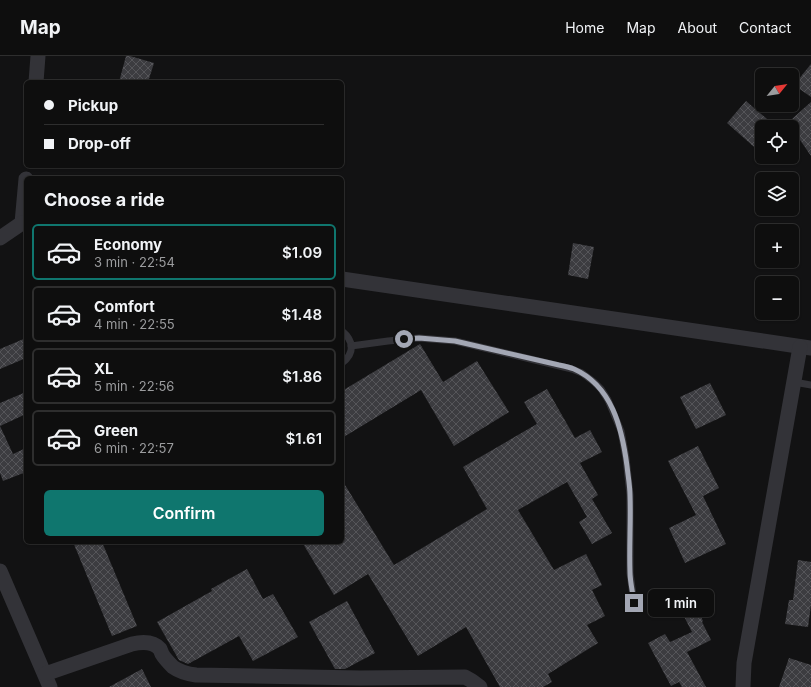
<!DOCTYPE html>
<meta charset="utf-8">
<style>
:root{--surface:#0e0e0e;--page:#171717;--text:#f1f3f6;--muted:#9b9c9e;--line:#2e2e2e;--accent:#0f766e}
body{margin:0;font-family:Inter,sans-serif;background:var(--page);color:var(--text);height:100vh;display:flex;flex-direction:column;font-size:15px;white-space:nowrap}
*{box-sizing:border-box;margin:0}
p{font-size:13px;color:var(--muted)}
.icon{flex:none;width:22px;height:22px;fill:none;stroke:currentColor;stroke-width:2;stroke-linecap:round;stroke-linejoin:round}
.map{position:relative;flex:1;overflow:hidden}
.drawer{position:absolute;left:24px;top:120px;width:320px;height:368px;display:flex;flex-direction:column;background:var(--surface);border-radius:6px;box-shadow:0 1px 3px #0004,0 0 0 1px var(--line)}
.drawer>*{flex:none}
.top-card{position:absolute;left:24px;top:24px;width:320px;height:88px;border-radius:6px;box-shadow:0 1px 3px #0004,0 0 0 1px var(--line);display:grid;align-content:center;height:88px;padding:0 20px;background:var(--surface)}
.needle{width:26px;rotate:60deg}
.controls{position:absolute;left:755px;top:12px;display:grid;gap:8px}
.controls a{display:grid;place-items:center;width:44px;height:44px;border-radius:6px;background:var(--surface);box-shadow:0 1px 3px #0004,0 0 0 1px var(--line);font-size:20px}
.end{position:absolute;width:18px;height:18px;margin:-9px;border:5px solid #a3a7b4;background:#111;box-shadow:0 0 0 2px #111}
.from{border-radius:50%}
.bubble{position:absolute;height:28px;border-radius:6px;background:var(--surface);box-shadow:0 1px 3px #0004,0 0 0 1px var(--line);font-size:13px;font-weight:600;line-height:28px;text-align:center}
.top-card b{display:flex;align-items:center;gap:14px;height:38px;font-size:15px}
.top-card b+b{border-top:1px solid var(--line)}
.top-card i{width:10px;height:10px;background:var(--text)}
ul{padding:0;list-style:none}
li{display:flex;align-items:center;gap:12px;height:56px;margin:0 8px 6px;padding:0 12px;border:2px solid var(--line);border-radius:6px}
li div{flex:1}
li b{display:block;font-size:15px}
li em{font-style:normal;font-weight:600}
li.selected{border-color:var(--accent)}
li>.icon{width:36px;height:36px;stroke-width:1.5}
h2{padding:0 20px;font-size:18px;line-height:48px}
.button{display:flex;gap:8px;margin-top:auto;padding:8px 20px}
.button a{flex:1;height:46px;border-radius:6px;background:var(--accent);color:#fff;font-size:16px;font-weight:600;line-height:46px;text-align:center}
header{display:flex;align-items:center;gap:24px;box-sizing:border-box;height:56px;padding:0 20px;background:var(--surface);border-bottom:1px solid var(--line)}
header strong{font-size:19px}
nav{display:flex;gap:22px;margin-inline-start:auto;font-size:14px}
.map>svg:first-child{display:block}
.building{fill:url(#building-cross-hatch)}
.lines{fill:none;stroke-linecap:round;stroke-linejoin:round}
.service{stroke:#333338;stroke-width:7}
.minor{stroke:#333338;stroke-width:15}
.route{stroke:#a3a7b4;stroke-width:5}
</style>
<header>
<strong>Map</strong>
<nav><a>Home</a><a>Map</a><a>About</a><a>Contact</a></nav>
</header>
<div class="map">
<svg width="811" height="631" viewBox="0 0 811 631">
<defs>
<pattern id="building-cross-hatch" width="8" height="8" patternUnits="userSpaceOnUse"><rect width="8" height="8" fill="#3c3c40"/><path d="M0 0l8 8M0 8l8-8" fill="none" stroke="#555559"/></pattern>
</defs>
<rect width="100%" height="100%" fill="#121213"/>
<g class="building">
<path d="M126 0H130L154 7 148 26H119Z"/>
<path d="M811 8V41L794 29Z"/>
<path d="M746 45 776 71H762V98L727 67Z"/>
<path d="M811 46V100L798 81 792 89V63Z"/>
<path d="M573 187 594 191 588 223 568 219Z"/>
<path d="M26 282V302L0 313V293Z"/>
<path d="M420 288 443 326 477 305 509 356 454 390 421 334 342 382V335Z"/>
<path d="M710 327 726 359 696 373 680 341Z"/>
<path d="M547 333 575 382 590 374 602 396 580 407 598 439 592 443 612 477 592 488 579 466 587 461 567 426 518 454 554 514 586 498 602 529 592 534 605 560 587 569 598 587 548 618 552 626 543 631H500L466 571 418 600 368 518 334 539 302 486H342V424L394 509 487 453 463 411 537 368 524 346Z"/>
<path d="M26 336V358L0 370 13 398 26 392V416L3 425 0 417V347Z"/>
<path d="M698 390 719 432 703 440 726 488 685 507 669 472 696 459 668 405Z"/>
<path d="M73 486H102L137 570 112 580Z"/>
<path d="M798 504 811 506V549L808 571 785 568 789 544H793Z"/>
<path d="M247 513 263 543 273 538 298 581 253 605 239 580 188 608 179 604 157 566 212 535 211 533Z"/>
<path d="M685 535 695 554 697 553 703 565 702 566 711 584 687 596 706 631H682L679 626 671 630 648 587 665 578 670 586 692 576 674 541Z"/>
<path d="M347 545 375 597 345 613H335L309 566Z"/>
<path d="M789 602 811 609V631H779Z"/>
<path d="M142 613 151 631H109Z"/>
</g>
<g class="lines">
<g class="service">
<path d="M342 275C354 285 355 297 342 307"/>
<path d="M351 290 388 285 419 282 455 285 572 313 582 317 594 326 601 333 608 344 621 375 626 402 630 439V517L634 547"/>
<path d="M794 326 811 329"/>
</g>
<g class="minor">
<path d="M36 26 38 0"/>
<path d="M22 167 26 123"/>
<path d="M0 182 22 167 26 168"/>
<path d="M342 223 811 292"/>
<path d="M0 515 50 631"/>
<path d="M45 618 132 588C141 586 153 585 160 593 160 593 162 598 162 598 165 603 169 607 173 611 180 616 188 618 196 619L360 622 465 621 472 625 480 631"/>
<path d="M743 631 744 607 800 291"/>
</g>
</g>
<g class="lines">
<path class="route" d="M404 283 419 282 455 285 559 309C564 310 569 311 574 313 612 330 622 372 627 410 628 420 630 430 630 440 631 465 629 491 630 516 630 526 633 537 634 547"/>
</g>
</svg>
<div class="controls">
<a><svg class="needle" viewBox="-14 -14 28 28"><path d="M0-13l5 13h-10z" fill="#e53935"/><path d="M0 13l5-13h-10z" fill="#9b9c9e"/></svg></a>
<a><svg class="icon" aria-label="locate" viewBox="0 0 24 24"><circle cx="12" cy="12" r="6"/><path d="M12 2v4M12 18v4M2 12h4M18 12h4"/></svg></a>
<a><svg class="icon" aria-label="layers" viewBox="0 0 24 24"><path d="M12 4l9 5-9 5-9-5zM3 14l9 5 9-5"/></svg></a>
<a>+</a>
<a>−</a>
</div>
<i class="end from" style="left:404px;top:283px"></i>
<i class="end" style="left:634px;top:547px"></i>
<div class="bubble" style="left:648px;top:533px;width:66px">1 min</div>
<div class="top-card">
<b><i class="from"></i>Pickup</b>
<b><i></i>Drop-off</b>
</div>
<section class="drawer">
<h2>Choose a ride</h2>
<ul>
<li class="selected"><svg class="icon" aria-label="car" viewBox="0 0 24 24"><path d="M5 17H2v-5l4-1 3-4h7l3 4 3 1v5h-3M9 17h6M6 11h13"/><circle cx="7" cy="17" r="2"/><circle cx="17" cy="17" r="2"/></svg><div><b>Economy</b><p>3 min · 22:54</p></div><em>$1.09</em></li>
<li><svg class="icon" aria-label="car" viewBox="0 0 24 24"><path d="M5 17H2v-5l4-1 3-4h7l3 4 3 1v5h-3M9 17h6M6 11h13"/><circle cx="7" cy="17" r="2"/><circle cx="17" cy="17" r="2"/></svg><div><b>Comfort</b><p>4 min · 22:55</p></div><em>$1.48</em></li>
<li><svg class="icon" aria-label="car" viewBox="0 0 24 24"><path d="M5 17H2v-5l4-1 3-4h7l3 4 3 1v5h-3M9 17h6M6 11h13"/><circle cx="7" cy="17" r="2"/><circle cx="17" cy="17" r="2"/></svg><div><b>XL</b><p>5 min · 22:56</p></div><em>$1.86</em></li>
<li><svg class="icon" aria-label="car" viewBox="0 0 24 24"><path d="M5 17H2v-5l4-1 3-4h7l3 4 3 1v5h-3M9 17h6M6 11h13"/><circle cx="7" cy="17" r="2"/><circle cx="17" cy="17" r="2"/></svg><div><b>Green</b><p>6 min · 22:57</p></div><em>$1.61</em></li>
</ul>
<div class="button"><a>Confirm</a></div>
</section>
</div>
